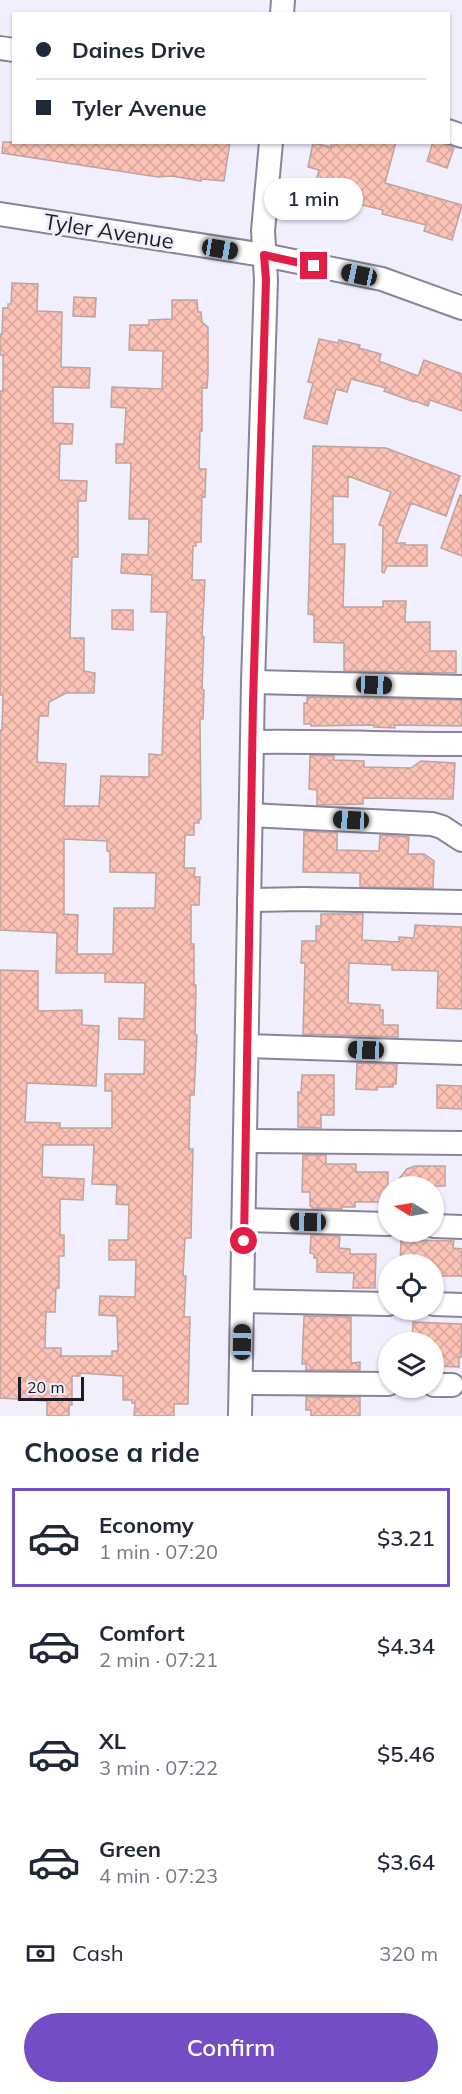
<!DOCTYPE html>
<meta charset="utf-8">
<style>
:root{--surface:#fff;--page:#f6f6f7;--text:#1f2937;--muted:#747a83;--line:#e0e1e3;--accent:#734dc6}
body{margin:0;font-family:Mulish,sans-serif;background:var(--page);color:var(--text);height:100vh;display:flex;flex-direction:column;font-size:22px;white-space:nowrap}
*{box-sizing:border-box;margin:0}
p{font-size:20px;color:var(--muted)}
.icon{flex:none;width:33px;height:33px;fill:none;stroke:currentColor;stroke-width:2;stroke-linecap:round;stroke-linejoin:round}
.map{position:relative;height:1416px;overflow:hidden}
.details{display:flex;flex-direction:column;background:var(--surface);flex:1}
.details>*{flex:none}
.banner{position:absolute;left:12px;top:12px;width:438px;height:132px;border-radius:0px;box-shadow:0 2px 4px #0004;display:grid;align-content:center;height:132px;padding:0 24px;background:var(--surface)}
.needle{width:39px;rotate:281deg}
.fabs{position:absolute;left:378px;top:1176px;display:grid;gap:12px}
.fabs a{display:grid;place-items:center;width:66px;height:66px;border-radius:50%;background:var(--surface);box-shadow:0 2px 4px #0004;font-size:30px}
.scale{position:absolute;left:18px;bottom:15px;width:66px;box-sizing:border-box;padding-left:6px;border:3px solid #1d1c25;border-top:0;font-size:16px;line-height:21px;white-space:nowrap;color:#1d1c25;-webkit-text-stroke:4px #f1effe;paint-order:stroke}
.end{position:absolute;width:27px;height:27px;margin:-14px;border:8px solid #e11d48;background:#fff;box-shadow:0 0 0 3px #fff}
.from{border-radius:50%}
.bubble{position:absolute;height:42px;border-radius:21px;background:var(--surface);box-shadow:0 2px 4px #0004;font-size:20px;font-weight:600;line-height:42px;text-align:center}
.car{position:absolute;width:18px;height:36px;margin:-18px -9px;border-radius:8px;box-shadow:0 0 4px 2px #0007;background:linear-gradient(#222 24%,#8ab4d8 0 40%,#222 0 76%,#8ab4d8 0 86%,#222 0)}
.banner b{display:flex;align-items:center;gap:21px;height:57px;font-size:22px}
.banner b+b{border-top:2px solid var(--line)}
.banner i{width:15px;height:15px;background:var(--text)}
ul{padding:0;list-style:none}
li{display:flex;align-items:center;gap:18px;height:99px;margin:0 12px 9px;padding:0 12px;border:3px solid transparent;border-radius:0px}
li div{flex:1}
li b{display:block;font-size:22px}
li em{font-style:normal;font-weight:600}
li.selected{border-color:var(--accent)}
li>.icon{width:54px;height:54px;stroke-width:1.5}
h2{padding:0 24px;font-size:27px;line-height:72px}
.pay{display:flex;align-items:center;gap:15px;height:66px;padding:0 24px;font-size:22px}
.pay p{margin-inline-start:auto}
.action{display:flex;gap:12px;margin-top:auto;padding:12px 24px}
.action a{flex:1;height:69px;border-radius:36px;background:var(--accent);color:#fff;font-size:24px;font-weight:600;line-height:69px;text-align:center}
.map>svg:first-child{display:block}
.building{fill:url(#building-cross-hatch);stroke:#bea49e;stroke-width:1.5;fill-rule:evenodd}
.lines{fill:none;stroke-linecap:round;stroke-linejoin:round}
.minor-casing{stroke:#87859b;stroke-width:26}
.minor{stroke:#fff;stroke-width:22}
.route{stroke:#e11d48;stroke-width:8}
.labels{text-anchor:middle;dominant-baseline:central;stroke-width:6;stroke-linejoin:round;paint-order:stroke}
.street-label{font-size:22px;fill:#1d1c25;stroke:#f1effe}
</style>
<div class="map">
<svg width="462" height="1416" viewBox="0 0 462 1416">
<defs>
<pattern id="building-cross-hatch" width="8" height="8" patternUnits="userSpaceOnUse" patternTransform="scale(1.5)"><rect width="8" height="8" fill="#fbc2b5"/><path d="M0 0l8 8M0 8l8-8" fill="none" stroke="#d7a69c"/></pattern>
</defs>
<rect width="100%" height="100%" fill="#f1effe"/>
<g class="building">
<path d="M3 142H230L224 181 201 179V181L172 176 158 177 2 153Z"/>
<path d="M332 142H396L385 183 462 205 452 240 424 231 426 225 382 214 383 210 350 202 348 208 311 200 319 170 308 167 313 143 331 147Z"/>
<path d="M433 142H442L454 148 447 168 427 161Z"/>
<path d="M12 283 38 284 37 311 62 312 61 367 90 368 89 388 53 387V423L73 424 72 444H60L59 480 87 481 86 501H78V557H72L70 638H84V671L95 673 94 693H66L49 702 48 716H39L37 762 66 764 64 806H99L101 776 149 777V754L162 755 167 612H151L152 575 121 573 122 554 148 555 149 519H129L131 463H116V444H124L126 408 111 407 112 387 162 389 163 351 129 350 130 325H149V320L172 319V300H197L198 312H201L202 322 208 327V375L207 388H202V431H200L199 469H206L205 497 202 496 201 542H196V546H193L192 580H205L202 636 204 637 202 690H204L203 719H200L201 819H199V823H194V835H185L184 868H195L194 877H200L199 905H191V944H194V985H196L195 1035H197L194 1095H190L189 1149H193L191 1238H185L183 1276H186L184 1317H190L188 1404H174V1416H134L135 1403H132V1400H123V1376L80 1373V1376H72V1405H69V1416H47V1401L0 1398V970L38 971V1011L82 1010V1025L99 1026 96 1086 27 1083 25 1122 60 1123V1128H112V1091H105V1074H144L145 1040 119 1039V1018L144 1019 145 983 105 982V973H56L57 933 0 930V730H2L3 695H0V391H3V355H0V334H2L3 308H8V304H11ZM64 839 107 841V851L110 852V872L156 873 155 908H114L113 954H77L78 915 64 914ZM43 1145H94L92 1184 117 1185 116 1204 129 1205 128 1240H109V1260H136L135 1297 100 1296 99 1315 117 1316 118 1351H112V1356H61V1348H45L46 1312H55L56 1288H59V1256H64V1235H60V1199L83 1200 84 1179 42 1177Z"/>
<path d="M74 297 96 298 95 317 73 316Z"/>
<path d="M319 339 338 343 339 340 360 345 359 348 381 354 379 361 418 376 424 360 462 374V411L430 400 428 406 415 401 414 402 384 391 386 388 351 379 347 392 336 389 327 424 304 418 313 383 308 382Z"/>
<path d="M313 446 386 448 460 476 446 516 411 503 396 543H405V545H427V566H387L384 573 382 572 383 526 379 525 391 492 348 476V497L333 496V544H345L343 607H383V601H406L405 622H430V651H456V673L344 671V643L314 642V615L308 614Z"/>
<path d="M460 495 462 496V556L441 548Z"/>
<path d="M112 610H133V630L112 629Z"/>
<path d="M307 697 462 700V726L394 725 395 728 374 727V725L311 726V724H304V703H307Z"/>
<path d="M310 755 334 756V760L364 761V767L411 768 421 761 455 763 453 799 363 798V804L317 805V790L309 789Z"/>
<path d="M304 831 337 833V850L379 851 380 835 409 837 408 854H424L434 861 433 888 360 887V873L303 872Z"/>
<path d="M321 914H363L362 940 399 942V937L414 938 415 925 462 927V1009L437 1008 438 971 392 970V965L349 963 348 1003 380 1005V1010H383V1025H398V1037L303 1034 305 963H301L302 941H316V926H321Z"/>
<path d="M357 1063 397 1064 396 1084H393V1087H377V1090L356 1089Z"/>
<path d="M302 1075H334V1115H321V1128L298 1127V1092L301 1093Z"/>
<path d="M437 1085 462 1086V1109L437 1108Z"/>
<path d="M303 1155H326V1164H356V1172H388V1202H355V1207H342V1209L312 1208V1206H310V1192H302Z"/>
<path d="M415 1166H445V1186H393L407 1169Z"/>
<path d="M311 1235 340 1236 339 1248 350 1249V1254H376L375 1288H353L354 1273 317 1272V1258H314V1254L310 1253Z"/>
<path d="M401 1240 454 1241 453 1248 462 1249V1276H434V1264H400Z"/>
<path d="M304 1316 351 1317V1363L360 1362V1370H306V1364H302Z"/>
<path d="M413 1322 462 1324 461 1357H459V1367L434 1366V1342H412Z"/>
<path d="M306 1397H360V1416H311V1410H306Z"/>
</g>
<g class="lines">
<g class="minor-casing">
<g id="minor">
<path d="M282 14 283 0"/>
<path d="M0 48 14 50"/>
<path d="M448 131 462 136"/>
<path d="M0 214 264 255 382 279 462 308"/>
<path d="M253 682 462 687"/>
<path d="M252 742C322 741 392 744 462 744"/>
<path d="M251 815 432 824 442 827 462 840"/>
<path d="M249 900 303 899 462 902"/>
<path d="M247 1046 462 1053"/>
<path d="M246 1141 462 1143"/>
<path d="M245 1220 388 1224"/>
<path d="M434 1226 462 1227"/>
<path d="M243 1301 388 1304"/>
<path d="M434 1304 462 1305"/>
<path d="M241 1383 388 1384"/>
<path d="M434 1385H452"/>
<path d="M240 1416 253 682 266 280 263 231 271 142"/>
</g>
</g>
<use href="#minor" class="minor"/>
</g>
<g class="lines">
<path class="route" d="M244 1241 253 702 266 280 264 255 314 266"/>
</g>
<g class="labels">
<g class="street-label">
<text transform="translate(109 231) rotate(9)">Tyler Avenue</text>
</g>
</g>
</svg>
<div class="fabs">
<a><svg class="needle" viewBox="-14 -14 28 28"><path d="M0-13l5 13h-10z" fill="#e53935"/><path d="M0 13l5-13h-10z" fill="#747a83"/></svg></a>
<a><svg class="icon" aria-label="locate" viewBox="0 0 24 24"><circle cx="12" cy="12" r="6"/><path d="M12 2v4M12 18v4M2 12h4M18 12h4"/></svg></a>
<a><svg class="icon" aria-label="layers" viewBox="0 0 24 24"><path d="M12 4l9 5-9 5-9-5zM3 14l9 5 9-5"/></svg></a>
</div>
<div class="scale">20 m</div>
<i class="end from" style="left:244px;top:1241px"></i>
<i class="end" style="left:314px;top:266px"></i>
<div class="bubble" style="left:264px;top:178px;width:99px">1 min</div>
<i class="car" style="left:220px;top:249px;rotate:99deg"></i>
<i class="car" style="left:359px;top:275px;rotate:282deg"></i>
<i class="car" style="left:374px;top:685px;rotate:92deg"></i>
<i class="car" style="left:351px;top:820px;rotate:273deg"></i>
<i class="car" style="left:366px;top:1050px;rotate:272deg"></i>
<i class="car" style="left:308px;top:1222px;rotate:271deg"></i>
<i class="car" style="left:242px;top:1342px;rotate:1deg"></i>
<div class="banner">
<b><i class="from"></i>Daines Drive</b>
<b><i></i>Tyler Avenue</b>
</div>
</div>
<section class="details">
<h2>Choose a ride</h2>
<ul>
<li class="selected"><svg class="icon" aria-label="car" viewBox="0 0 24 24"><path d="M5 17H2v-5l4-1 3-4h7l3 4 3 1v5h-3M9 17h6M6 11h13"/><circle cx="7" cy="17" r="2"/><circle cx="17" cy="17" r="2"/></svg><div><b>Economy</b><p>1 min · 07:20</p></div><em>$3.21</em></li>
<li><svg class="icon" aria-label="car" viewBox="0 0 24 24"><path d="M5 17H2v-5l4-1 3-4h7l3 4 3 1v5h-3M9 17h6M6 11h13"/><circle cx="7" cy="17" r="2"/><circle cx="17" cy="17" r="2"/></svg><div><b>Comfort</b><p>2 min · 07:21</p></div><em>$4.34</em></li>
<li><svg class="icon" aria-label="car" viewBox="0 0 24 24"><path d="M5 17H2v-5l4-1 3-4h7l3 4 3 1v5h-3M9 17h6M6 11h13"/><circle cx="7" cy="17" r="2"/><circle cx="17" cy="17" r="2"/></svg><div><b>XL</b><p>3 min · 07:22</p></div><em>$5.46</em></li>
<li><svg class="icon" aria-label="car" viewBox="0 0 24 24"><path d="M5 17H2v-5l4-1 3-4h7l3 4 3 1v5h-3M9 17h6M6 11h13"/><circle cx="7" cy="17" r="2"/><circle cx="17" cy="17" r="2"/></svg><div><b>Green</b><p>4 min · 07:23</p></div><em>$3.64</em></li>
</ul>
<div class="pay"><svg class="icon" aria-label="cash" viewBox="0 0 24 24"><path d="M3 7h18v10H3z"/><circle cx="12" cy="12" r="2"/></svg>Cash<p>320 m</p></div>
<div class="action"><a>Confirm</a></div>
</section>
